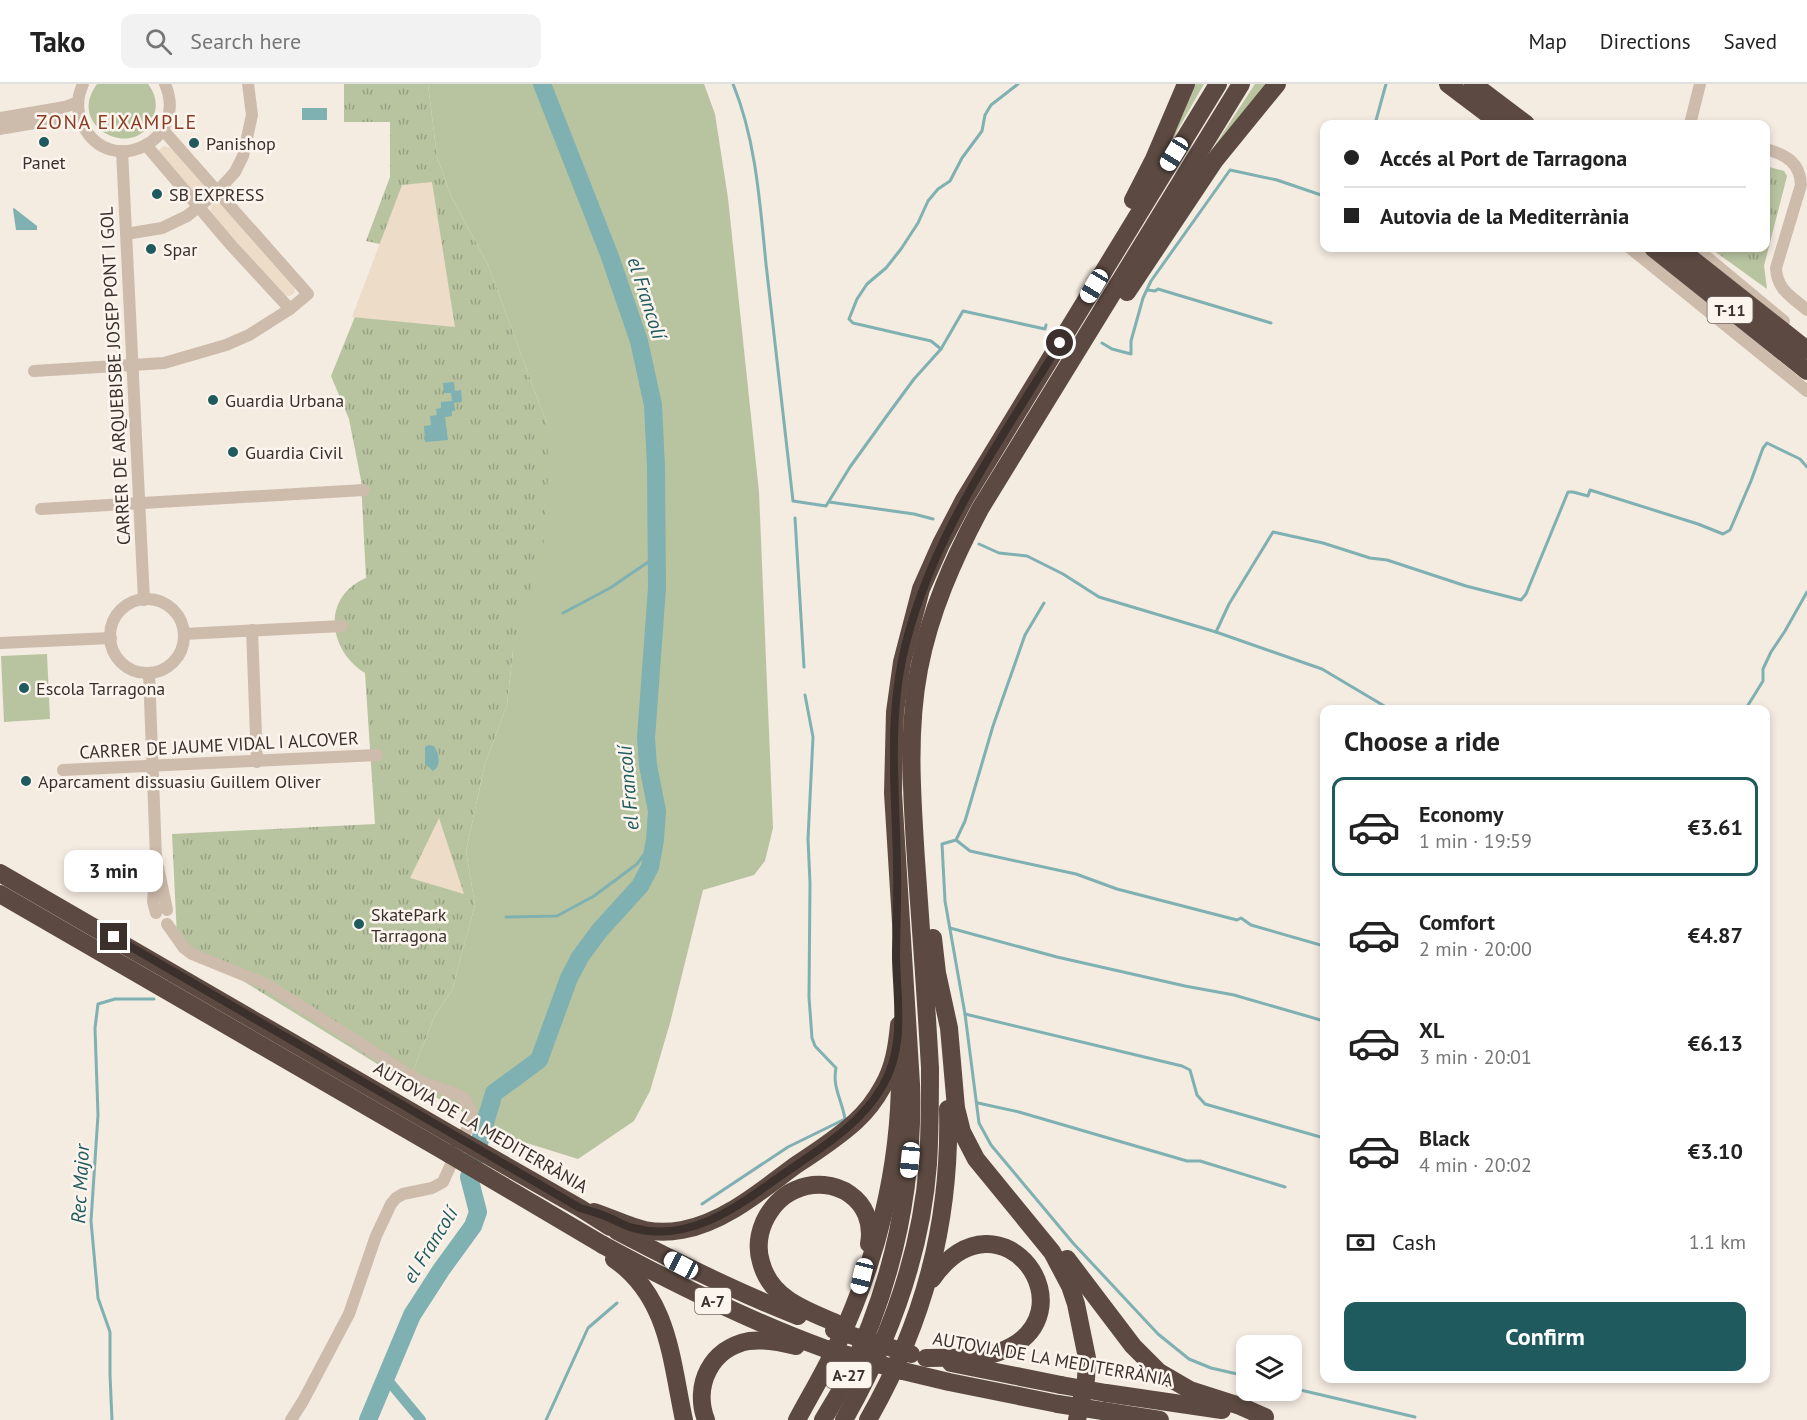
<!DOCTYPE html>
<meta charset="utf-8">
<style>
:root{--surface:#fff;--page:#f2f2f2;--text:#222;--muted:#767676;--line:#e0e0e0;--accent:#1f5a5e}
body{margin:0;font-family:"PT Sans",sans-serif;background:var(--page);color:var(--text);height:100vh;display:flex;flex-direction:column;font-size:22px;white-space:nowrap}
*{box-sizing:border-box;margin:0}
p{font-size:20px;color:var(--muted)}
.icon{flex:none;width:33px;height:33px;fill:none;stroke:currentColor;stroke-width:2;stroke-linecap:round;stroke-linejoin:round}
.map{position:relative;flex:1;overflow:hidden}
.side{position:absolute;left:1320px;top:621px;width:450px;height:678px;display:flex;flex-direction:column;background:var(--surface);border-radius:12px;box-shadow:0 3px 9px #0003}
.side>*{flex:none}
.top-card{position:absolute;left:1320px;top:36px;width:450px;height:132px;border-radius:12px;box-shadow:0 3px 9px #0003;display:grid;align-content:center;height:132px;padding:0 24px;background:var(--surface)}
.controls{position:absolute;left:1236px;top:1251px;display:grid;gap:12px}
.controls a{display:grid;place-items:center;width:66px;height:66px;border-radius:12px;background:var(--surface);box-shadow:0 3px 9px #0003;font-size:30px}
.end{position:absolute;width:27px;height:27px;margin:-14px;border:8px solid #3b302b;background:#fff;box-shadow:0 0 0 3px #fff}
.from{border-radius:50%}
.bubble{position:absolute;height:42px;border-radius:12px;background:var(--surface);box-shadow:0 3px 9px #0003;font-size:20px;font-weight:700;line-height:42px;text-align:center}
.car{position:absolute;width:18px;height:36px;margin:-18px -9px;border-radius:8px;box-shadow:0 0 4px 2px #0007;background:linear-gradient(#fff 24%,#345 0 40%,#fff 0 76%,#345 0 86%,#fff 0)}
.top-card b{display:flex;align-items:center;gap:21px;height:57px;font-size:22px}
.top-card b+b{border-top:2px solid var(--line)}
.top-card i{width:15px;height:15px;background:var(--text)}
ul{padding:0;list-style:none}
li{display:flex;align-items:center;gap:18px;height:99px;margin:0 12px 9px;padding:0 12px;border:3px solid transparent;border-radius:12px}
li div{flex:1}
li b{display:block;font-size:22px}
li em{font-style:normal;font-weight:700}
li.selected{border-color:var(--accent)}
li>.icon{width:54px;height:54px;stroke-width:1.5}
h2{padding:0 24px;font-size:27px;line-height:72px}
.pay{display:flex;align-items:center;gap:15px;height:66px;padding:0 24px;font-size:22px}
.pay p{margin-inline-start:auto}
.primary-button{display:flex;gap:12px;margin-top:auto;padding:12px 24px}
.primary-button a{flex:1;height:69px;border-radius:12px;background:var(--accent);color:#fff;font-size:24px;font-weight:700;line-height:69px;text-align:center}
header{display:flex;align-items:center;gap:36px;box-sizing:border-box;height:84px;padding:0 30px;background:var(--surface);border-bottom:2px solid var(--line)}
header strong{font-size:28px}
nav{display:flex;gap:33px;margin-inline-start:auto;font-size:21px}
.search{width:420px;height:54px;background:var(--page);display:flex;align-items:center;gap:15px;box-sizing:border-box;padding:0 21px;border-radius:12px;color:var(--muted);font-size:22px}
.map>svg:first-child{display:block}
.grass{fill:#b8c4a0}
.park{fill:url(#park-tufts)}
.plaza{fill:#ecdcc8}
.water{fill:#7fb0b2}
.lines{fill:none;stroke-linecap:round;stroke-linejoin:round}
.stream{stroke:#7fb0b2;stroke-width:3}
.canal{stroke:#7fb0b2;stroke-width:10}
.river{stroke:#7fb0b2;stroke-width:18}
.minor{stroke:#cdbbac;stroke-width:12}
.highway{stroke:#5c4a42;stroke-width:18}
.highway-bridge{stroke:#5c4a42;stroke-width:18}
.route{stroke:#3b302b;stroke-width:8}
.poi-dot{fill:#1f5a5e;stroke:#fbf5ee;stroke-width:2}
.labels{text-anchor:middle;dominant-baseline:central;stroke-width:5;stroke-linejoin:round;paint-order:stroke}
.shield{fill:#fbf5ee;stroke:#756b66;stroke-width:1.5}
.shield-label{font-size:16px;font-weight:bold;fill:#3b302b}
.poi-label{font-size:18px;fill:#3b302b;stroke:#fbf5ee;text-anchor:start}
.street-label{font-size:18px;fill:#3b302b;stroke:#fbf5ee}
.neighbourhood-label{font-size:20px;letter-spacing:1.5px;fill:#8c3b22;stroke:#fbf5ee}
.water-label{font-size:20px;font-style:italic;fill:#1f5a5e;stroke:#fbf5ee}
</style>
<header>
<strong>Tako</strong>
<div class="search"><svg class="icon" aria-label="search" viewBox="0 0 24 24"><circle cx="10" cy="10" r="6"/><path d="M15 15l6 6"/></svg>Search here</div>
<nav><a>Map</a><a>Directions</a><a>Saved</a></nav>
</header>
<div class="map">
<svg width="1807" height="1336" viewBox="0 0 1807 1336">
<defs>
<pattern id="park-tufts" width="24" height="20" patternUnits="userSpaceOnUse" patternTransform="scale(1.5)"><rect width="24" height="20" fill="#b8c4a0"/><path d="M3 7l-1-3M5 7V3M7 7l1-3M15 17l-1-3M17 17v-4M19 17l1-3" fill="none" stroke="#97a083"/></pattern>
</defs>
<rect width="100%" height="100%" fill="#f4ebe1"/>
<g class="grass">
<path d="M97 0H148C155 9 158 20 154 31 139 80 64 44 97 0Z"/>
<path d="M428 0H704L715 30 728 114 759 408 773 744 765 777 754 791 703 806 670 939 650 1007 634 1037 578 1075 504 1052 447 1019 408 999 435 931 452 906 475 821 466 767 485 680 507 621 513 566 547 340 488 181 451 112 437 73Z"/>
<path d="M1193 0H1204L1168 63Z"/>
<path d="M1255 0H1267L1202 81Z"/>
<path d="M47 570 50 635 4 638 1 572Z"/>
</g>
<g class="park">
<path d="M344 0H428L437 73 451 112 488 181 547 340 548 392 543 466 513 566 507 621 485 680 466 767 475 821 452 906 435 931 408 999 185 861 177 853 172 750 375 740 365 589C328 566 321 513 366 494L361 396 349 335 331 292 384 161 366 157 390 93V38H344Z"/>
<path d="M1766 82 1784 87 1787 92 1764 182 1767 205 1710 164H1766Z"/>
</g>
<g class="plaza">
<path d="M164 62 171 64 203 99 204 107 199 111H194L159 73V66Z"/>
<path d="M432 98 455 243 352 233 402 101Z"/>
<path d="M216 118 222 120 294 201 295 208 290 212 284 211 211 130 210 123Z"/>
<path d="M439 734 464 810 410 794Z"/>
</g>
<g class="water">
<rect x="302" y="24" width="25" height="12"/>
<path d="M14 124 37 142V146H16L13 125Z"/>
<path d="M454 298 455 307 461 306 462 318 454 319 455 327H452V332L445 333 448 356 425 358 424 342 431 341 430 332 437 331 436 325 441 324V318L452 317 451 309H444L443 299Z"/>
<path d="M428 661 434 662C439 670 442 681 433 687L425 680V663Z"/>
</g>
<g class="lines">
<g class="stream">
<path d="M733 0C756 56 760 120 766 180 775 259 784 338 793 417L826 422 850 383 886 333 914 295 941 265 963 227 1045 245 1046 241"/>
<path d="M1375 40 1386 0"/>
<path d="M1148 206 1155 207 1158 205 1271 239"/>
<path d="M1102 259 1112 265 1131 270V257L1143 214 1151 197 1230 86 1277 96 1324 112"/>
<path d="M941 265 931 257 853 239 849 235 857 215 867 200 886 184 901 165 918 139 928 117 938 105 950 97 962 74 982 47 985 31 991 21 1018 0"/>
<path d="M829 418 914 430 933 435"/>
<path d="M795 434 804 583"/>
<path d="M979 460 999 469 1027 472 1063 490 1099 513 1216 548 1322 585 1391 626"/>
<path d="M1044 519 1025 551 993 642 965 737 956 756 942 760 945 817 965 930 979 1039 991 1061 1073 1159 1158 1250 1189 1275 1211 1284 1246 1292"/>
<path d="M563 529 610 504 657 472"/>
<path d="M1216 548 1229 520 1273 448 1323 459 1370 474 1387 476 1466 502 1521 516 1526 510 1568 408H1573L1588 412 1590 406 1698 440 1723 450 1730 446 1751 397 1763 364 1767 359 1800 375 1807 383"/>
<path d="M1745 626 1763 597V585L1771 568 1785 547 1807 508"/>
<path d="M956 756 970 767 1076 790 1117 805 1237 836 1241 834 1251 841 1324 862"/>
<path d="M506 833 557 832 594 812 637 780 655 756"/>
<path d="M950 844 1057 873 1185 902 1234 911 1324 937"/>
<path d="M965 930 1182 982 1190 986 1197 1011 1205 1020 1324 1054"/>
<path d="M978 1019 1019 1028 1187 1077H1200L1285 1103"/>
<path d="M702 1120 788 1063 845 1035C842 1016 832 1003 836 984L815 962 812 954 809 913 810 799 808 755 813 653 805 611"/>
<path d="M1292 1304 1415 1333"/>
<path d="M112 1336 110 1291V1248L98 1214 91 1137 98 1031 95 944 98 920 115 915H154"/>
<path d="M546 1336 588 1244 617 1219"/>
</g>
<path class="canal" d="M386 1294 421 1336"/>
<path class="river" d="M368 1336 412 1231 441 1186 473 1142 478 1128 469 1093 494 1009 539 976 569 894 580 873 600 846 640 802 650 783 655 756 657 727 648 681 646 654 657 504 656 383 653 321 639 257 609 170 542 0"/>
<g class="minor">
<path d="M83 0C77 13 76 27 83 41 109 95 190 58 165 0"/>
<path d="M0 34 65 23 78 18"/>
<path d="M1690 40 1700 0"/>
<path d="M0 45C27 41 55 33 82 40"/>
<path d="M146 61 231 161 290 225 308 210 163 46"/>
<path d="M1766 65C1786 71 1800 78 1801 101L1776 184C1777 206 1791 212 1807 226"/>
<path d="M122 67 144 516"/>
<path d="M126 150 162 144 187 132 217 108 235 88 243 72 252 31 248 0"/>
<path d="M1630 164 1807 307"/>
<path d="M1696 164 1784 237"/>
<path d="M34 287 164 279 226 261 249 251 290 225"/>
<path d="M41 425 364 406"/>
<circle cx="147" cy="552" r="37"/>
<path d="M252 546 257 678"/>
<path d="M184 550 342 542"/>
<path d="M0 559 111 554"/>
<path d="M149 589 156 773 153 818 156 829"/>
<path d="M63 686 377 671"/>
<path d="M158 783 167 826"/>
<path d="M167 840 184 864 192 870 266 900 421 998 459 1011 466 1017 471 1028 468 1043 443 1098 432 1104 403 1110 396 1114 391 1120 376 1152 349 1230 303 1317 291 1336"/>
</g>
<g class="highway">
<path d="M1448 0 1501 40"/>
<path d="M1473 0 1526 40"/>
<path d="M1133 116 1154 75 1186 0"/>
<path d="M1653 164 1807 287"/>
<path d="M1678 164 1807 266"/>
<path d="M1127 208 1215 76 1277 0"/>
<path d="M0 789 457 1054"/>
<path d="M0 810 449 1070"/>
<path d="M933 854 937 889 949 944 956 1024 962 1048 976 1075 1052 1168 1070 1202 1076 1220 1087 1274 1086 1295 1077 1336"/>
<path d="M594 1128C627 1139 644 1153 682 1146 725 1138 762 1106 796 1081 816 1068 837 1054 855 1038 866 1028 876 1015 883 1002 894 983 897 962 899 941"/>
<path d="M617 1147C676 1178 736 1208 798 1232"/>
<path d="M603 1161C675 1200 749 1237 826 1265"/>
<path d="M614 1175C669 1213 671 1276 684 1336"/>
<path d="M1067 1175 1133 1262 1159 1288 1190 1306 1240 1322 1265 1333"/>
<path d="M836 1239C805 1226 770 1214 761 1178 757 1165 758 1152 764 1138 770 1125 781 1112 795 1106 834 1089 877 1116 869 1160"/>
<path d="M926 1274C949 1273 977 1276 999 1268 1097 1232 1001 1097 932 1195"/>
<path d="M951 1279 1061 1301"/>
<path d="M903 1287 949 1298 1058 1320"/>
<path d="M1106 1309 1222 1326"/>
<path d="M1103 1327 1160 1336"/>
<path d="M706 1336C693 1301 711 1264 749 1257 764 1255 780 1258 796 1262"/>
<path d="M797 1336C811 1310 826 1285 838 1259 877 1176 900 1084 900 992"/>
<path d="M823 1336C831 1322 841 1307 848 1292 893 1200 914 1102 911 1000L893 709 895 628 902 578 921 505 941 460 964 416 1218 0"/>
<path d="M844 1336C889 1257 921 1171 928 1080 930 1048 930 1016 930 984 926 914 921 845 916 776 912 712 907 648 919 585 930 528 953 476 980 425L1241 0"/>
<path d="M868 1336C924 1238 951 1138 948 1025"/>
</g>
<g class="highway-bridge">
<path d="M457 1054 580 1124 610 1143"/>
<path d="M449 1070 603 1161"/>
<path d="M834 1246 911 1270"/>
<path d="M826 1265 903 1287"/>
<path d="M1061 1301 1106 1309"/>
<path d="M1058 1320 1103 1327"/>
</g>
</g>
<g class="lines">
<path class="route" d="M114 853 580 1124C590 1127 602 1130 612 1135 619 1138 625 1142 633 1144 689 1159 736 1124 779 1093 816 1067 859 1043 882 1003 906 963 897 918 896 874 896 843 898 813 897 782 896 713 888 645 902 576 927 458 998 361 1060 259"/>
</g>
<g class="poi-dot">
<circle cx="44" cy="58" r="6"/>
<circle cx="194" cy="59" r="6"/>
<circle cx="157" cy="110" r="6"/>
<circle cx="151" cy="165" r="6"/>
<circle cx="213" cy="316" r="6"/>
<circle cx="233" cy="368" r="6"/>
<circle cx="24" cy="604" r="6"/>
<circle cx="26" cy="697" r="6"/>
<circle cx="359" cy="840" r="6"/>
</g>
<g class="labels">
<g class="shield">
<rect x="1707.5" y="213" width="45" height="26" rx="4.5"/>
<rect x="695" y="1204" width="36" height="26" rx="4.5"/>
<rect x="826.5" y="1278" width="45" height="26" rx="4.5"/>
</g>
<g class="shield-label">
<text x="1730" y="226">T-11</text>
<text x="713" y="1217">A-7</text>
<text x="849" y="1291">A-27</text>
</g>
<g class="poi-label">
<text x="206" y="59">Panishop</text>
<text x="44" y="78" text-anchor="middle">Panet</text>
<text x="169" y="110">SB EXPRESS</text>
<text x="163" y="165">Spar</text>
<text x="225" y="316">Guardia Urbana</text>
<text x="245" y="368">Guardia Civil</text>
<text x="36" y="604">Escola Tarragona</text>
<text x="38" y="697">Aparcament dissuasiu Guillem Oliver</text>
<text x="371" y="830">SkatePark<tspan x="371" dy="21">Tarragona</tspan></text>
</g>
<g class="street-label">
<text transform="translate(115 292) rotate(-93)">CARRER DE ARQUEBISBE JOSEP PONT I GOL</text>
<text transform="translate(219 661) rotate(-3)">CARRER DE JAUME VIDAL I ALCOVER</text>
<text transform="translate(481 1043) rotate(30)">AUTOVIA DE LA MEDITERRÀNIA</text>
<text transform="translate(1053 1275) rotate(10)">AUTOVIA DE LA MEDITERRÀNIA</text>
</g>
<g class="neighbourhood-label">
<text x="117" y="38">ZONA EIXAMPLE</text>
</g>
<g class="water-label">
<text transform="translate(647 214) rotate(72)">el Francolí</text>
<text transform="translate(628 704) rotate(-95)">el Francolí</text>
<text transform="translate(80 1100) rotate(-87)">Rec Major</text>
<text transform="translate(430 1161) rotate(-58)">el Francolí</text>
</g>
</g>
</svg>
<div class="controls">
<a><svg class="icon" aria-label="layers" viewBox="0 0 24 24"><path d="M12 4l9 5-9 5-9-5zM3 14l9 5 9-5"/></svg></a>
</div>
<i class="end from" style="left:1060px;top:259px"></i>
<i class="end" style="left:114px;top:853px"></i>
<div class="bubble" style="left:64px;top:766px;width:99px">3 min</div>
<i class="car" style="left:1174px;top:70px;rotate:212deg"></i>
<i class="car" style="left:1094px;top:202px;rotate:211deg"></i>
<i class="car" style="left:910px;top:1076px;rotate:186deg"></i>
<i class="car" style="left:681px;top:1181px;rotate:298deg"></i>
<i class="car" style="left:862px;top:1192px;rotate:194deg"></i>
<div class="top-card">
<b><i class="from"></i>Accés al Port de Tarragona</b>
<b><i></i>Autovia de la Mediterrània</b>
</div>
<section class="side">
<h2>Choose a ride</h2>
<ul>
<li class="selected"><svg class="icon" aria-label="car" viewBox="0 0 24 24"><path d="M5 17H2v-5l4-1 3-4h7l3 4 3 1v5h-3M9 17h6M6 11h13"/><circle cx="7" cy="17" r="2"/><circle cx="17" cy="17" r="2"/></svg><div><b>Economy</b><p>1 min · 19:59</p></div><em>€3.61</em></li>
<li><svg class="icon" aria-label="car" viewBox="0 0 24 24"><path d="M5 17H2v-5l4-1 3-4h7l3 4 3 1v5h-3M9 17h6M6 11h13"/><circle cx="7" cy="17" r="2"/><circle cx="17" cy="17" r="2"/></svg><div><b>Comfort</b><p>2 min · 20:00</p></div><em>€4.87</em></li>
<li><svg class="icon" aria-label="car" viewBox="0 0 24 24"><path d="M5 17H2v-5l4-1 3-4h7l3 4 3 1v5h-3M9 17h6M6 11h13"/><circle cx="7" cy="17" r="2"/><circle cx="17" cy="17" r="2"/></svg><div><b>XL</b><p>3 min · 20:01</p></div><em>€6.13</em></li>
<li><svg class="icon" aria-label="car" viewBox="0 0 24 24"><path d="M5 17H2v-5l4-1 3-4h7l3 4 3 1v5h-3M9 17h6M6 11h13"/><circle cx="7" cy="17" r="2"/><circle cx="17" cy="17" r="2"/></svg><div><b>Black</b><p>4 min · 20:02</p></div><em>€3.10</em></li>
</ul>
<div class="pay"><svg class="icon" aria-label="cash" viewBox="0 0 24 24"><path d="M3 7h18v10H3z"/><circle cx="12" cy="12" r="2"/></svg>Cash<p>1.1 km</p></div>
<div class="primary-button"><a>Confirm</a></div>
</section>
</div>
